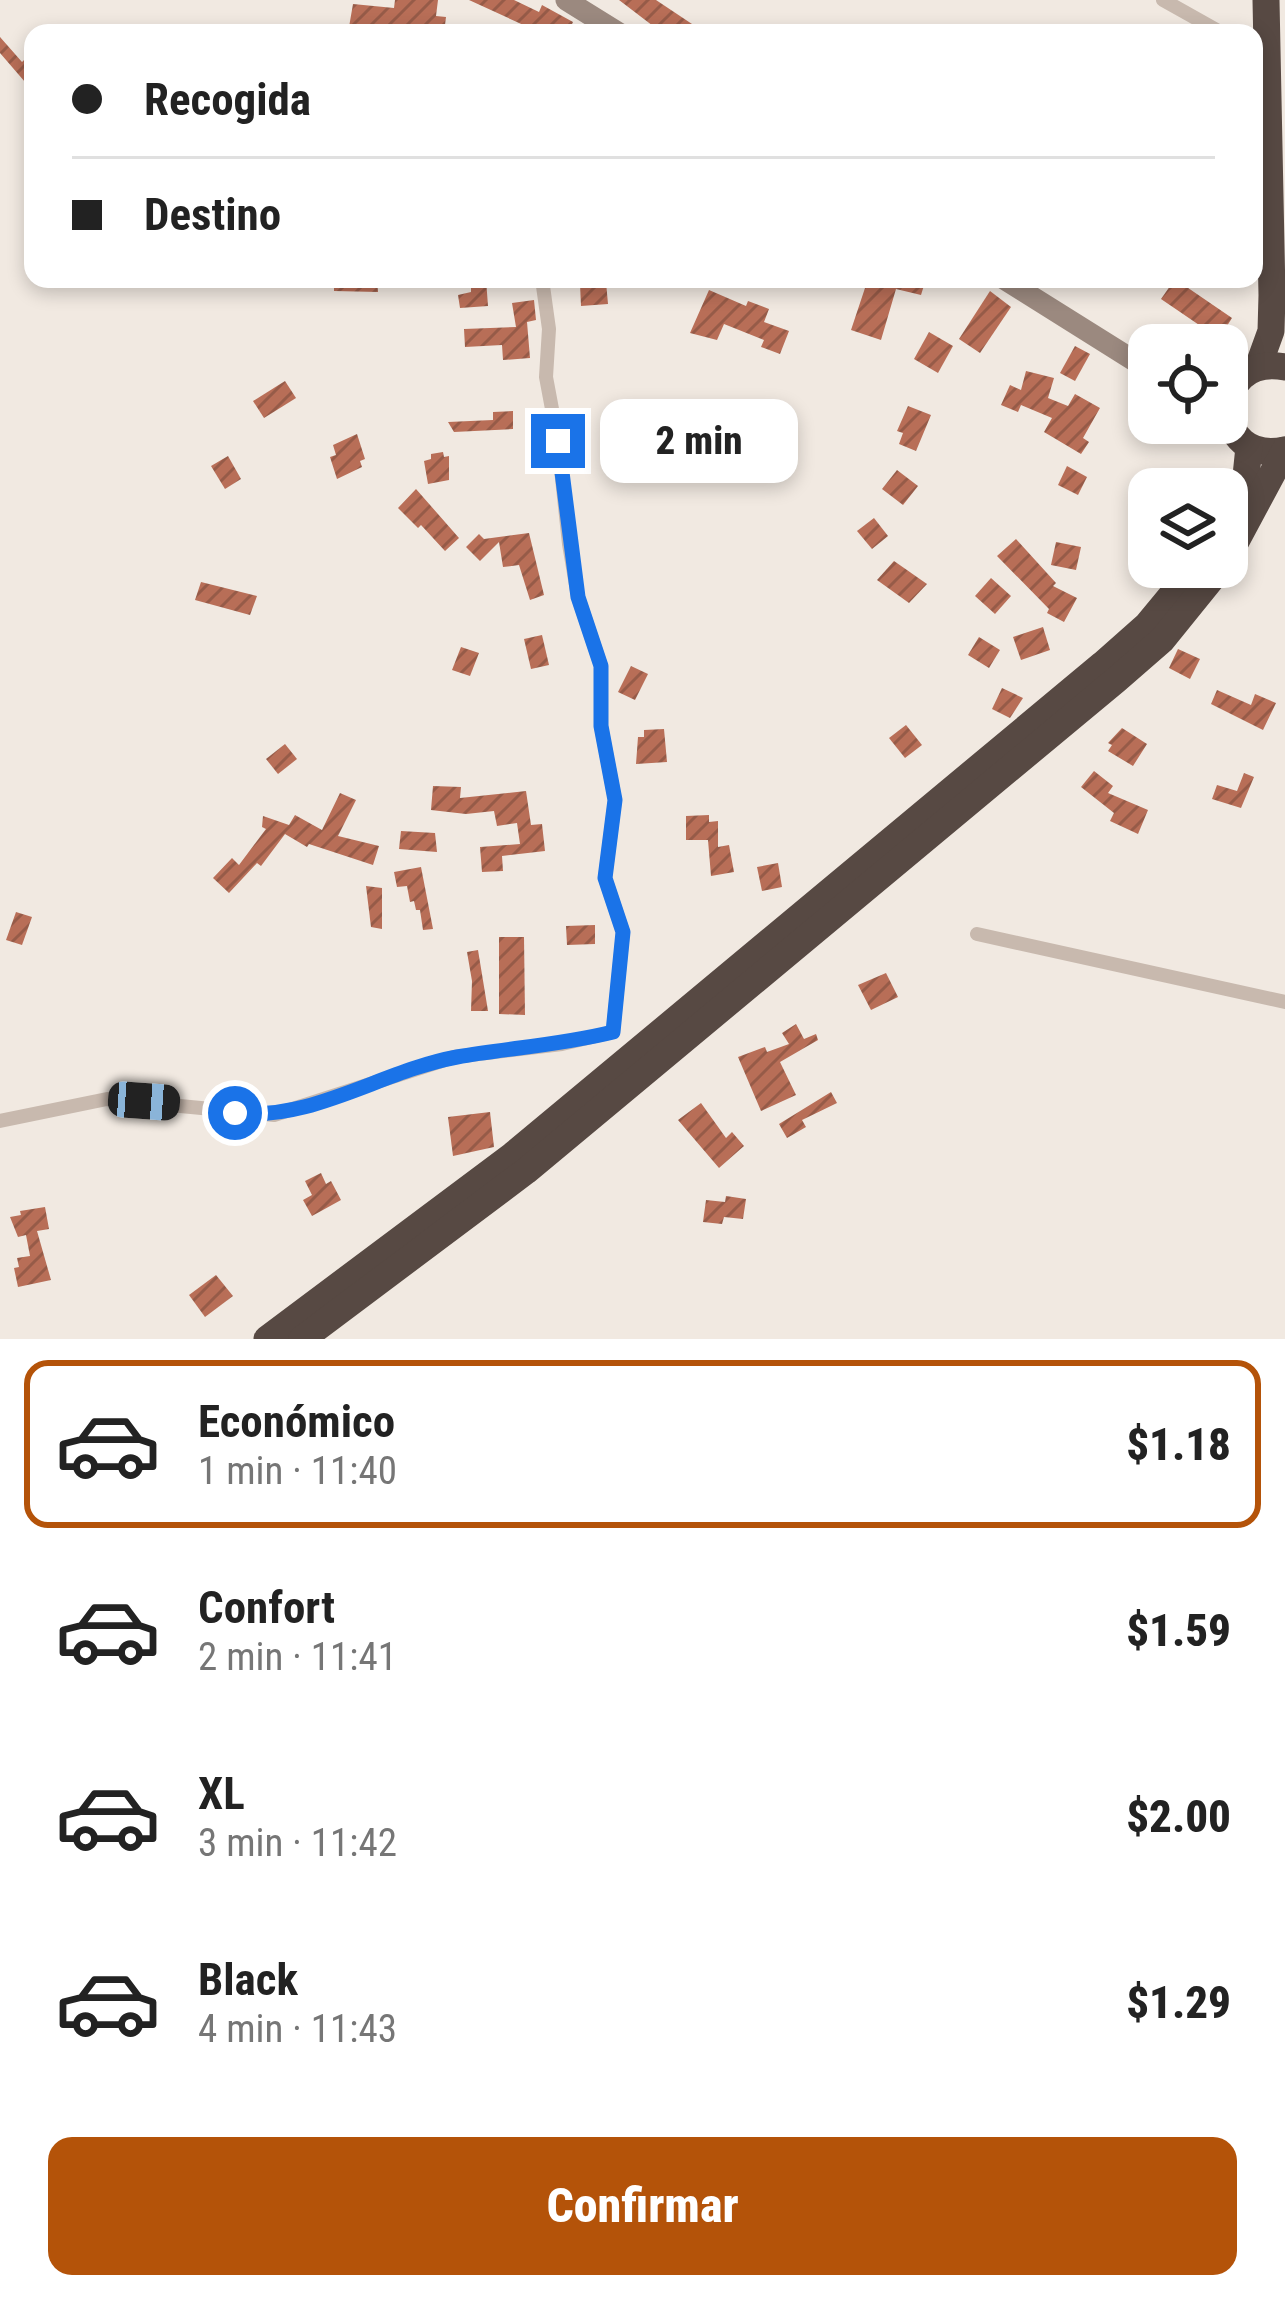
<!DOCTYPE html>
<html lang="es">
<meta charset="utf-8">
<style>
:root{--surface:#fff;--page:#f6f6f6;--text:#222;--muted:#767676;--line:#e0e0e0;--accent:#b45309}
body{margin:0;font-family:"Roboto Condensed",sans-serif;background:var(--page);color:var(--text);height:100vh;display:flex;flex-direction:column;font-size:45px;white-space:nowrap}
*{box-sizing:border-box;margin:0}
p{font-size:39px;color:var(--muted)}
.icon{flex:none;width:66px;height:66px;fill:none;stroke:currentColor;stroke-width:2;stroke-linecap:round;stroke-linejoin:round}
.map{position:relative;height:1339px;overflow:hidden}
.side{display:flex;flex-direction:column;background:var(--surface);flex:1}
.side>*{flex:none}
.guide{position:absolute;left:24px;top:24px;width:1239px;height:264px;border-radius:24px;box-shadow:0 6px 18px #0003;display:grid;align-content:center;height:264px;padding:0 48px;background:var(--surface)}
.fabs{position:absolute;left:1128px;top:324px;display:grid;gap:24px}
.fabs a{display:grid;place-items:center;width:120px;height:120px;border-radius:24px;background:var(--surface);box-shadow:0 6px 18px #0003;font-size:60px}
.end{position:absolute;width:54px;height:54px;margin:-27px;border:15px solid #1a73e8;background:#fff;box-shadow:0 0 0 6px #fff}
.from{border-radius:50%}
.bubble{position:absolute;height:84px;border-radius:24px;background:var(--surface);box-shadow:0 6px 18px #0003;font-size:39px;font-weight:800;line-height:84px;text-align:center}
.car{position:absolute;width:36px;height:72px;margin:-36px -18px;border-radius:15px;box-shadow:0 0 9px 3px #0007;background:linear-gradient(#222 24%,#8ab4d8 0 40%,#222 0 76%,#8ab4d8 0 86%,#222 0)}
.guide b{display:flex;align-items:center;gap:42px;height:114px;font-size:45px}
.guide b+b{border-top:3px solid var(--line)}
.guide i{width:30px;height:30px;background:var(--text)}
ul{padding:21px 0 0;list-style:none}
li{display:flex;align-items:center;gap:36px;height:168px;margin:0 24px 18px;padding:0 24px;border:6px solid transparent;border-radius:24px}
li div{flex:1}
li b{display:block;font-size:45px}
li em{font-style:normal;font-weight:800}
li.selected{border-color:var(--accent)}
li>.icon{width:108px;height:108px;stroke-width:1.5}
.action{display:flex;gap:24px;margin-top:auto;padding:24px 48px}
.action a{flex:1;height:138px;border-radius:24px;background:var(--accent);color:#fff;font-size:48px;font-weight:800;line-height:138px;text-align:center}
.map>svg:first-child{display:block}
.building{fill:url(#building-hatch)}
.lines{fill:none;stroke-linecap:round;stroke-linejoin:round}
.street{stroke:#c8b9ae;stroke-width:14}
.secondary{stroke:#9b897f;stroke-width:21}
.highway{stroke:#574943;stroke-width:27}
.route{stroke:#1a73e8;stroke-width:15}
</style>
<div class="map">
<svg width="1285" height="1339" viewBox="0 0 1285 1339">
<defs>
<pattern id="building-hatch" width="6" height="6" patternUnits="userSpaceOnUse" patternTransform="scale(3)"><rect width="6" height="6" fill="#b86e57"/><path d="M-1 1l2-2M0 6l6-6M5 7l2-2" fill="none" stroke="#965b48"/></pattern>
</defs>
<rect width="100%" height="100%" fill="#f1e9e1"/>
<g class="building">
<path d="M395 0H438L436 16 446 17 444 33 382 24 380 33 349 27 353 4 394 8Z"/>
<path d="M469 0H514L539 12 542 5 573 22 568 33H541Z"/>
<path d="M619 0H656L692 24 686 33H654L657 29Z"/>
<path d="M0 37 22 62 25 59 33 68V74L25 82 0 53Z"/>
<path d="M334 279H377L378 292 334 291Z"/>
<path d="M475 279H486L488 306 460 308 458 295 471 292V282Z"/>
<path d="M868 279H926L921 295 896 289 881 340 851 330Z"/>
<path d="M1175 279 1232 318 1215 345H1196L1205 329 1161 299Z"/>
<path d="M606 282 608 304 581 306 580 284Z"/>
<path d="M709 290 746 306 748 301 769 309 764 322 789 331 780 354 761 347 764 340 724 324 717 340 690 333Z"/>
<path d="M990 291 1011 307 980 353 959 339Z"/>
<path d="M534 300 536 320 527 322 530 358 503 360 502 345 465 347 464 329 516 327 512 303Z"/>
<path d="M929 332 953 346 938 373 914 359Z"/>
<path d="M1075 346 1090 354 1075 381 1060 373Z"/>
<path d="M1026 371 1054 378 1048 398 1068 406 1075 394 1100 408 1083 438 1089 442 1081 454 1044 432 1052 418 1021 405 1018 412 1001 405 1010 385 1021 390Z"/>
<path d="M285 381 296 398 264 418 253 401Z"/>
<path d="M908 406 931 415 916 451 899 444 903 433 897 431Z"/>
<path d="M513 411V429L454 432 448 422 493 420V412Z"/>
<path d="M357 434 365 459 360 461 362 467 337 479 330 457 336 455 333 445Z"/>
<path d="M443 452 444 457 449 456V480L428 484 424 461 431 459V454Z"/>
<path d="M228 456 241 479 225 489 211 466Z"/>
<path d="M1067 466 1087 477 1078 495 1058 485Z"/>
<path d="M897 470 918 486 903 505 882 489Z"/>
<path d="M416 489 459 538 445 551 421 525 418 528 398 508Z"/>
<path d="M874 518 888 536 872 549 857 531Z"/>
<path d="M529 533 544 595 530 600 519 565 503 567 499 542 480 561 466 547 479 534 484 539Z"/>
<path d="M1016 539 1056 583 1053 586 1077 598 1064 622 1047 613 1049 609 997 556Z"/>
<path d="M1056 542 1081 547 1076 570 1051 565Z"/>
<path d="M894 561 927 584 909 603 877 580Z"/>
<path d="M991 578 1011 596 995 614 975 596Z"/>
<path d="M201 582 257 596 250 615 195 600Z"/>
<path d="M1043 627 1050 650 1021 660 1013 637Z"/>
<path d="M542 635 549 665 531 669 524 639Z"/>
<path d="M979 637 1000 650 989 668 968 655Z"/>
<path d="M461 647 479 653 470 676 452 670Z"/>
<path d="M1178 649 1200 659 1190 679 1169 668Z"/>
<path d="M631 666 648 674 635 700 618 692Z"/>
<path d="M1002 688 1023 698 1010 718 992 709Z"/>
<path d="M1217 690 1251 705 1255 694 1276 703 1263 730 1211 704Z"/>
<path d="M906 725 922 745 905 758 889 738Z"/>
<path d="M1122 728 1147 744 1133 766 1108 751 1112 745 1108 743Z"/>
<path d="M664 729 667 762 636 764 638 737H644V730Z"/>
<path d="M285 744 297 759 278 774 266 759Z"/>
<path d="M1094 771 1113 786 1108 793 1148 810 1138 834 1110 821 1114 813 1081 787Z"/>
<path d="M1244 773 1254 777 1241 808 1212 799 1217 785 1237 791Z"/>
<path d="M433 786 461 787 460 798 526 791 531 825 542 824 545 851 502 856 503 871 482 872 480 847 520 844 517 823 497 826 494 811 466 814 431 810Z"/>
<path d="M340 793 356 800 338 836 379 846 373 865 309 844 307 847 285 834 261 866 257 863 229 893 213 878 232 858 239 865 266 829 262 827 263 816 289 825 295 815 322 830Z"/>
<path d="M709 815V822L718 821V847L729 845 734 872 711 876 708 840H686V816Z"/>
<path d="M401 831 435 833 437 852 399 849Z"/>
<path d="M778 863 782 887 762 891 757 867Z"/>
<path d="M421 867 433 929 423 930 420 910H416L414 901 410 902 407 886 397 887 394 872Z"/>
<path d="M366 886 382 888V929L371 927Z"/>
<path d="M16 912 32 917 22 945 6 940Z"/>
<path d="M595 925V944L567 945 566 926Z"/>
<path d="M499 937H524L525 1015 499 1014Z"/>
<path d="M478 950 488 1011H471L472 981 467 952Z"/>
<path d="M886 973 898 997 871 1010 858 985Z"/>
<path d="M796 1024 804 1039 816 1034 818 1040 780 1062 796 1095 761 1111 738 1057 765 1047 767 1052 789 1044 782 1033Z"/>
<path d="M831 1092 837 1103 802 1120 806 1127 787 1138 779 1124Z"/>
<path d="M701 1103 726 1138 732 1132 744 1146 719 1168 678 1120Z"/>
<path d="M490 1112 494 1147 453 1156 448 1117Z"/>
<path d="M321 1173 326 1184 331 1181 341 1200 312 1216 303 1200 312 1195 305 1181Z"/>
<path d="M726 1196 746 1199 743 1219 724 1217 722 1224 703 1222 706 1200 725 1202Z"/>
<path d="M45 1207 49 1229 37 1231 51 1280 18 1287 14 1268 19 1267 17 1258 30 1256 26 1235 18 1237 10 1217 21 1215 20 1211Z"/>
<path d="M216 1275 233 1296 205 1317 189 1295Z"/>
</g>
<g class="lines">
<g class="street">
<path d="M1163 0 1222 33"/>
<path d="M977 934 1285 1002"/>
<path d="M0 1121 107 1099 274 1115 454 1057 562 1044 613 1032 623 932 605 878 615 800 601 726V666L578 597 569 544 558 441 546 377 549 329 542 279"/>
</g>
<g class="secondary">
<path d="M566 0 619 33"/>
<path d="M1004 279 1149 370"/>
</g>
<g class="highway">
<path d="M1258 367 1271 331 1272 295 1266 0"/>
<path d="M1285 367C1209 353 1210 466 1285 450"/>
<path d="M1227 516 1246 476 1249 447"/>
<path d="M1227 558 1285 450"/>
<path d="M267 1339 513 1155 1103 664 1147 625 1195 567"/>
<path d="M302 1339 526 1171 1116 680 1162 640 1221 567"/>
</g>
</g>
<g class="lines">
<path class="route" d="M235 1113C314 1121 381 1071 457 1057 509 1048 561 1045 613 1032L623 932 605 878 615 800 601 726V666L578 597 558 441"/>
</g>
</svg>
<div class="fabs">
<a><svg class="icon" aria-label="locate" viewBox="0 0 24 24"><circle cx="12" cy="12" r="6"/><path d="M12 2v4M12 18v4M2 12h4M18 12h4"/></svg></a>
<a><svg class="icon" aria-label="layers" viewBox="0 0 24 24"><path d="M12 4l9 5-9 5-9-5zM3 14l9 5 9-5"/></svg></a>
</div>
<i class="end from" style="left:235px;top:1113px"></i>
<i class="end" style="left:558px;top:441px"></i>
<div class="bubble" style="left:600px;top:399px;width:198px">2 min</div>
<i class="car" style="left:144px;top:1101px;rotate:94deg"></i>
<div class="guide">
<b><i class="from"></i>Recogida</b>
<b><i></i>Destino</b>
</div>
</div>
<section class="side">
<ul>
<li class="selected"><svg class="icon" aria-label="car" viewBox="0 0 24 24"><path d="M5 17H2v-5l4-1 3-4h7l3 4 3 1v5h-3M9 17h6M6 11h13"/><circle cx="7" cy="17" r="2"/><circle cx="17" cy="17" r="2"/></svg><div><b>Económico</b><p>1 min · 11:40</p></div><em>$1.18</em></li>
<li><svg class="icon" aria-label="car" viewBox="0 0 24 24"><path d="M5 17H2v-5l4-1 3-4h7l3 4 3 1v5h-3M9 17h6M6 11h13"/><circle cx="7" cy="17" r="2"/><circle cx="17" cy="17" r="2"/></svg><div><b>Confort</b><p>2 min · 11:41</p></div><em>$1.59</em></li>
<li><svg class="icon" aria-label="car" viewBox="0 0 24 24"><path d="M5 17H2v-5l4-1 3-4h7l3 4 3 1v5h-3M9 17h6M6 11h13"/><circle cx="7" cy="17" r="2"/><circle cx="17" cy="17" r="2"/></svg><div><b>XL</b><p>3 min · 11:42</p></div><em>$2.00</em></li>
<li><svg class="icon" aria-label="car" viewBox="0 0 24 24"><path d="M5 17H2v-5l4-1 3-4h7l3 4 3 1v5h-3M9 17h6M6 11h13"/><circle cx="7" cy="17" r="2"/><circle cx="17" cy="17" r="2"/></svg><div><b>Black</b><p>4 min · 11:43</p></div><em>$1.29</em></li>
</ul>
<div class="action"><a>Confirmar</a></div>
</section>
